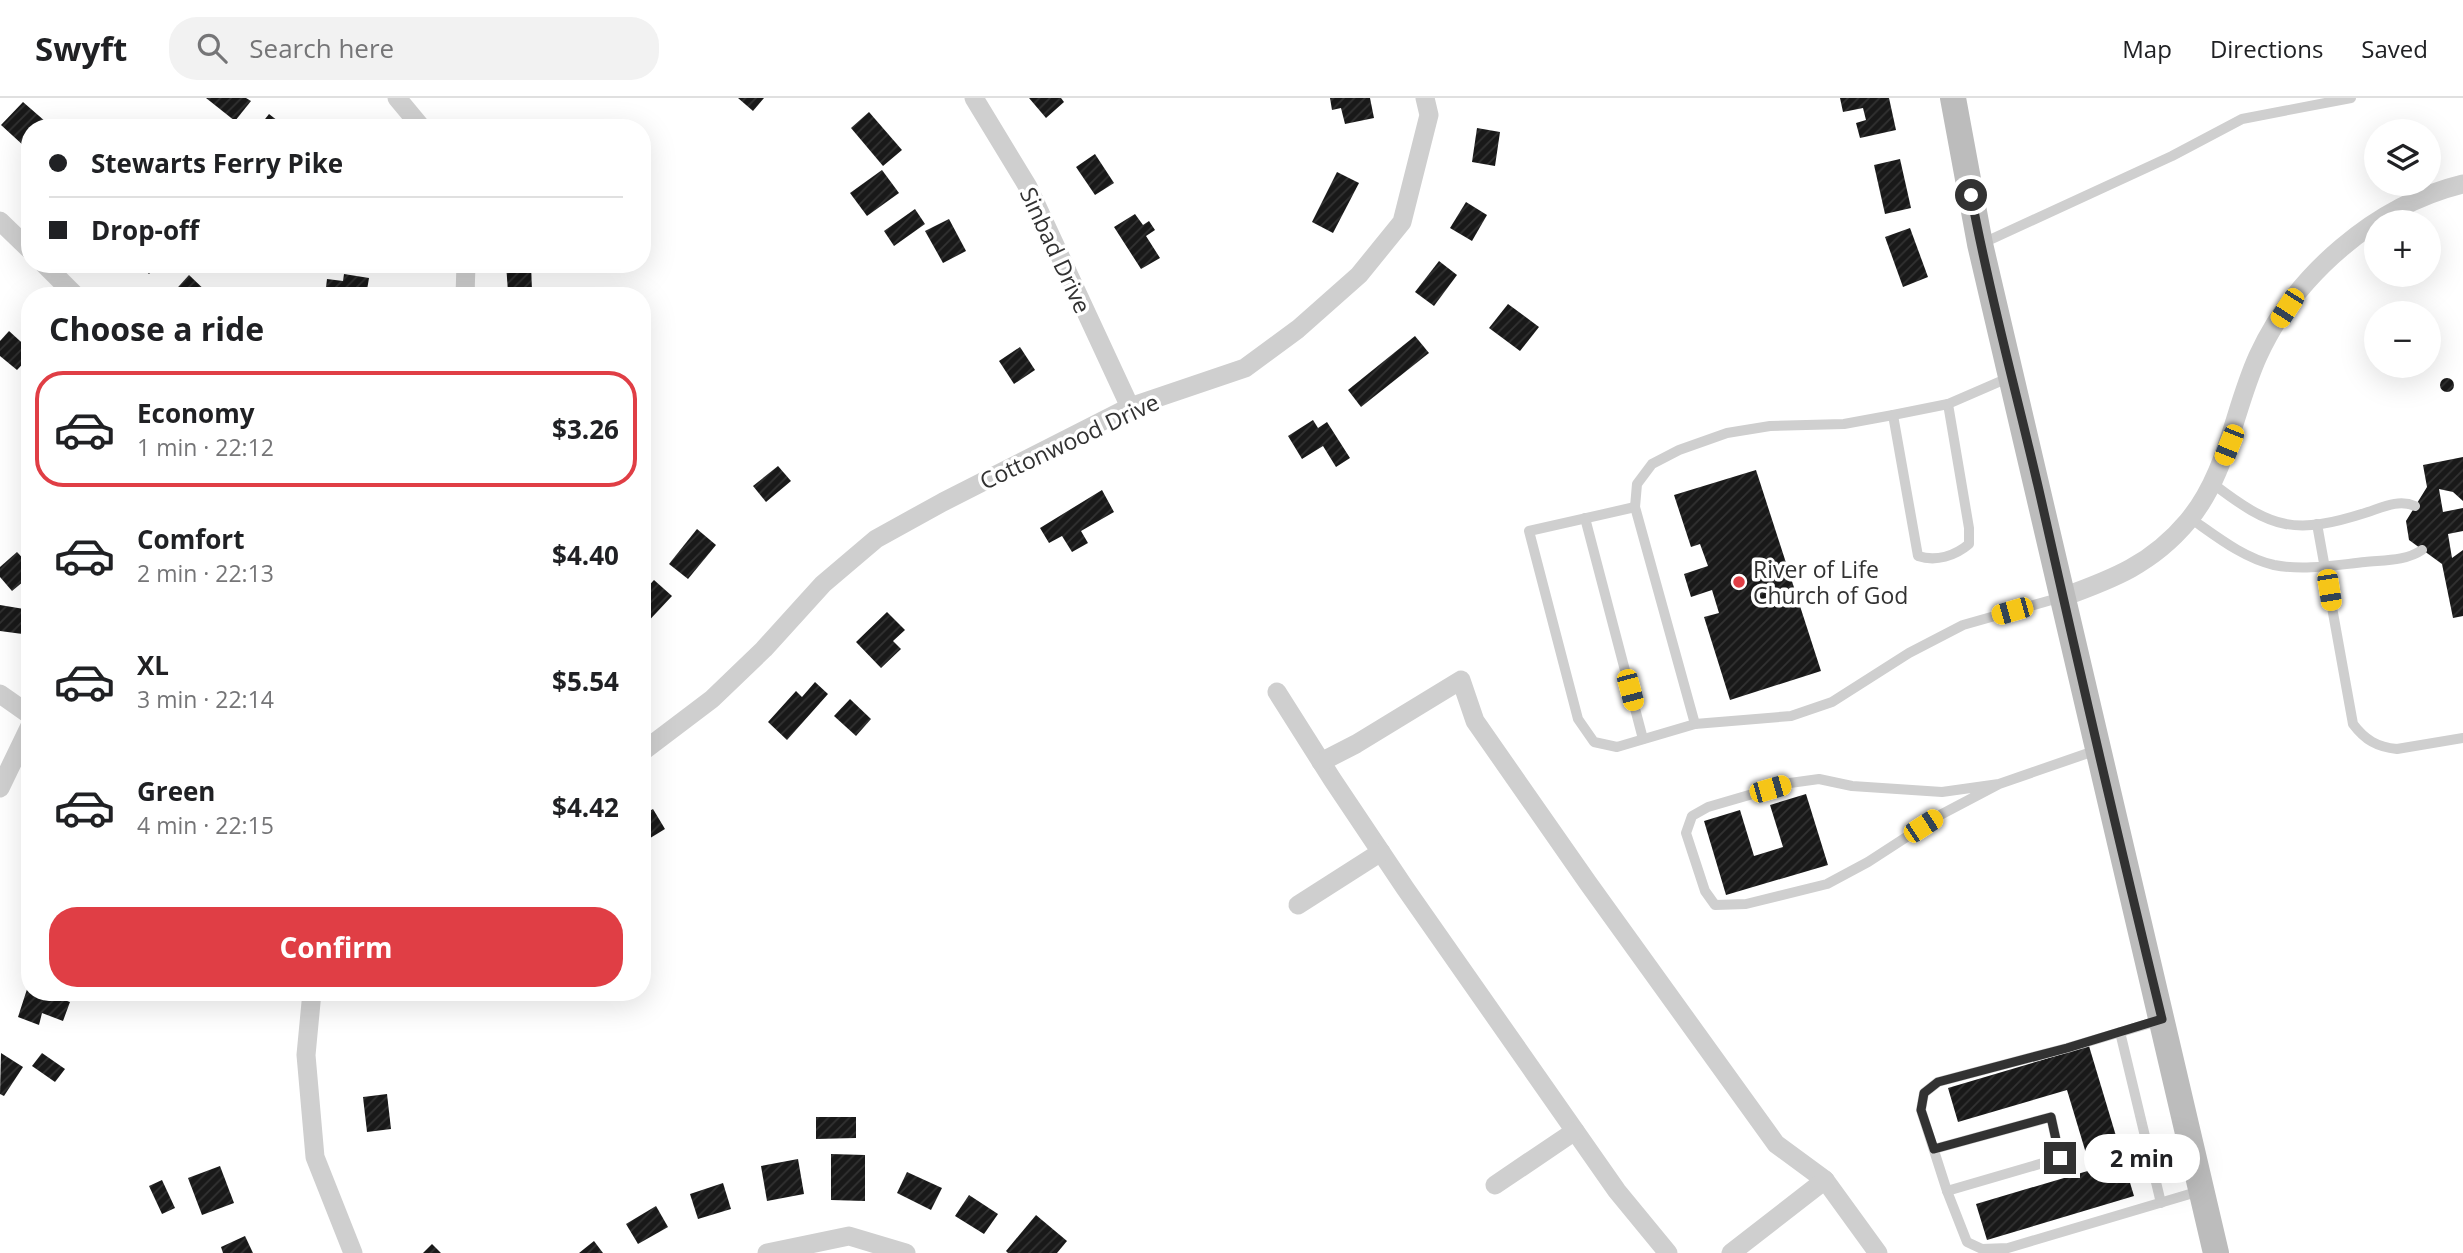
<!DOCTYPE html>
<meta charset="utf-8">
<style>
:root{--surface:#fff;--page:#f2f2f2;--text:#202124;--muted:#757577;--line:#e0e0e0;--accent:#e03e45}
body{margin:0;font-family:"Open Sans",sans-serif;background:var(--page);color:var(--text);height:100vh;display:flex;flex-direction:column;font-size:26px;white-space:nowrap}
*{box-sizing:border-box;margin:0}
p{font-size:23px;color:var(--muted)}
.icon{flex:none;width:38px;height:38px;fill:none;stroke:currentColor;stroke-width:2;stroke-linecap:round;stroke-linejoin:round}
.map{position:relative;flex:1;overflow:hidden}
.details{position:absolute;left:21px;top:189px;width:630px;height:714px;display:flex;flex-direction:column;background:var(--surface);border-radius:28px;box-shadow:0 7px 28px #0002}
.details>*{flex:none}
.top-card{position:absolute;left:21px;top:21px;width:630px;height:154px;border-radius:28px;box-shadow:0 7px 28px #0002;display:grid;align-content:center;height:154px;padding:0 28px;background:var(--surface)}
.buttons{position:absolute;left:2364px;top:21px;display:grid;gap:14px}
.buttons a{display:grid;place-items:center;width:77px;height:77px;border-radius:50%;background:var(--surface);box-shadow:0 7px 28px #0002;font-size:35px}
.end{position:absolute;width:32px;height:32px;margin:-16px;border:9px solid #323232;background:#fff;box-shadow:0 0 0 4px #fff}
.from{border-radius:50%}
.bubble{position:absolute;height:49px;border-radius:24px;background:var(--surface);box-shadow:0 7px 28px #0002;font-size:23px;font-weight:700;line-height:49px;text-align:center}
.car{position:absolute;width:21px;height:42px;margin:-21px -10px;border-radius:9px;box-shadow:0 0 5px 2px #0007;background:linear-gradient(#f5c518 24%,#345 0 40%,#f5c518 0 76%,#345 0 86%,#f5c518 0)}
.top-card b{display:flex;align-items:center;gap:24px;height:66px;font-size:26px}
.top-card b+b{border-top:2px solid var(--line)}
.top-card i{width:18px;height:18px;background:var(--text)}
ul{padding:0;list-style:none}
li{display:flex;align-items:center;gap:21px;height:116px;margin:0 14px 10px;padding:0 14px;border:4px solid transparent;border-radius:28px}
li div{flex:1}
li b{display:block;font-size:26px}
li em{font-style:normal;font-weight:700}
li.active{border-color:var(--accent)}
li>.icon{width:63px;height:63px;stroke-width:1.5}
h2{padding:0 28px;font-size:32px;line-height:84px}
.action{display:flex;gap:14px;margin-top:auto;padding:14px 28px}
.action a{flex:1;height:80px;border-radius:28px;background:var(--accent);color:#fff;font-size:28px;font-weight:700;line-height:80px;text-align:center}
header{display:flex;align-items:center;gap:42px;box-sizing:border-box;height:98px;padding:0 35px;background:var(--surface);border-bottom:2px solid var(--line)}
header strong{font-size:33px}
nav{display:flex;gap:38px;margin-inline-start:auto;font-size:24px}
.search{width:490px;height:63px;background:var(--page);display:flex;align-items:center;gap:18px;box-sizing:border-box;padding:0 24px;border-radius:28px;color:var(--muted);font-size:26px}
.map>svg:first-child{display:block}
.building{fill:url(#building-hatch)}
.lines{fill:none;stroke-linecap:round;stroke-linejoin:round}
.lane{stroke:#cfcfcf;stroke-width:10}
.street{stroke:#cfcfcf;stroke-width:19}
.secondary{stroke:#bcbcbc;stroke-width:26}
.route{stroke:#323232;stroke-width:9}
.poi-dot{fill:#e03e45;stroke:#fff;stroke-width:2.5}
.labels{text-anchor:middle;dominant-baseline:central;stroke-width:7;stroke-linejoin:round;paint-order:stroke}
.street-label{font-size:23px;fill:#323232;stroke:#fff}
.poi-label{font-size:23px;fill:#323232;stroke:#fff;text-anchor:start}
</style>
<header>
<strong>Swyft</strong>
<div class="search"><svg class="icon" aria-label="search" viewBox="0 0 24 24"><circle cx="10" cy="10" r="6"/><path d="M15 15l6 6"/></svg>Search here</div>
<nav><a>Map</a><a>Directions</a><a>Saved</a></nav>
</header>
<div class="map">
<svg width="2463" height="1155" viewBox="0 0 2463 1155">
<defs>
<pattern id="building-hatch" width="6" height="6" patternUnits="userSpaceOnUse" patternTransform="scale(1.75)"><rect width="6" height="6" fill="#191919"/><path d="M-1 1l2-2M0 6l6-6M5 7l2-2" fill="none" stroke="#323232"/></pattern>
</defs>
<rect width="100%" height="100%" fill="#fff"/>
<g class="building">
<path d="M206 0H246L251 3 235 23Z"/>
<path d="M738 0H764L753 13Z"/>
<path d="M1029 0H1061L1064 4 1046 20Z"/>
<path d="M1330 0H1370L1374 20 1345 26 1341 10 1332 12Z"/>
<path d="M1840 0H1889L1896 32 1860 40 1856 25 1866 22 1863 10 1843 14Z"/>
<path d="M23 4 46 24 41 30H30V42L24 48 1 27Z"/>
<path d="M869 14 902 52 883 68 851 30Z"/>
<path d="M269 16 287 30H258Z"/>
<path d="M1477 30 1500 34 1495 68 1472 64Z"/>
<path d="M1095 56 1114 85 1095 97 1076 69Z"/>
<path d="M1900 61 1911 110 1885 116 1874 67Z"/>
<path d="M882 72 899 95 867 118 850 95Z"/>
<path d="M1337 74 1359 85 1333 135 1312 124Z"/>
<path d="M1466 104 1487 117 1472 143 1450 130Z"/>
<path d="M915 111 925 126 894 148 884 133Z"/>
<path d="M1135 116 1143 127 1149 123 1155 132 1146 138 1160 160 1141 171 1114 129Z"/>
<path d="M949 121 966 153 943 165 925 133Z"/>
<path d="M1910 130 1928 179 1903 189 1885 139Z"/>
<path d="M1439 163 1457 177 1434 208 1415 194Z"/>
<path d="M138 166H159L149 176Z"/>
<path d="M506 166H531L532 193 508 194Z"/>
<path d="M344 176 369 180 366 198H325L327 181 343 183Z"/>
<path d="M189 177 211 198H170Z"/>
<path d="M1508 206 1539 229 1520 253 1489 230Z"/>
<path d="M9 233 30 252V258L17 272 0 258V243Z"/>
<path d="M1415 238 1429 255 1361 309 1348 292Z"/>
<path d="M1020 249 1035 272 1014 286 999 263Z"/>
<circle cx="2447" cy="287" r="7"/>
<path d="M1313 322 1318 330 1327 324 1350 360 1336 369 1323 348 1302 361 1288 338Z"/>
<path d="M2463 359V403L2453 394 2439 391 2443 414 2463 410V433L2448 436 2452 460 2463 452V518L2453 520 2442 466 2409 442 2406 423 2427 389 2423 367Z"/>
<path d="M778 368 791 383 766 404 753 388Z"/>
<path d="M1756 372 1821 573 1730 602 1704 519 1719 515 1712 492 1691 499 1684 476 1708 468 1700 446 1691 449 1674 397Z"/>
<path d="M1102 392 1114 414 1081 433 1088 445 1072 454 1062 438 1049 445 1040 430Z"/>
<path d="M697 431 716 447 688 481 669 466Z"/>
<path d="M17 454 30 468V478L12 493 0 479V469Z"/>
<path d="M654 482 672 498 642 530V495Z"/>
<path d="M0 507 30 512V537L0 533Z"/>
<path d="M887 514 905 532 893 543 901 551 881 570 856 544Z"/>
<path d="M815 584 828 596 787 642 768 624 796 593 802 599Z"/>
<path d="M850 601 871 621 856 638 834 618Z"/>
<path d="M1806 696 1828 767 1726 797 1704 723 1740 712 1754 758 1783 749 1770 707Z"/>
<path d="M653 711 665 731 642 745V717Z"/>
<path d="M27 811H30V847L23 846Z"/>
<path d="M29 885 30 894H42L70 904 63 923 42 915 39 927 18 919Z"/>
<path d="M2089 948 2134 1098 1987 1142 1976 1106 2091 1072 2067 992 1958 1024 1948 990Z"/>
<path d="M1 955 23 969 4 998 0 996Z"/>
<path d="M42 955 65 971 55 984 32 968Z"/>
<path d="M387 996 391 1031 367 1034 363 999Z"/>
<path d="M816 1019H856V1040L816 1041Z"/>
<path d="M831 1056 865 1057V1103L831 1102Z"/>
<path d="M798 1061 804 1096 767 1103 761 1068Z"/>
<path d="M220 1068 234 1105 202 1117 188 1080Z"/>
<path d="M907 1074 942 1090 931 1112 897 1095Z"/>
<path d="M162 1082 175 1110 162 1116 149 1088Z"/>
<path d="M723 1085 731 1111 698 1121 690 1096Z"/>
<path d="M969 1097 998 1116 984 1136 955 1118Z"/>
<path d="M656 1108 668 1129 638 1146 626 1126Z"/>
<path d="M1036 1117 1067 1143 1057 1155H1008L1006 1153Z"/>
<path d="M245 1138 253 1155H223L221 1149Z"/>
<path d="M594 1143 603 1155H579Z"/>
<path d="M432 1146 441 1155H423Z"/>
</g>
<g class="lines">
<g class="lane">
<path d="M1983 145 2172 58 2242 21 2351 0"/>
<path d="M1893 317 1918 458C1936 464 1955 458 1969 446V430L1948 306"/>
<path d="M2212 385C2272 431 2294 438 2368 414 2383 409 2399 401 2415 408"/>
<path d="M1635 409 1529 433 1578 621 1594 644 1617 649 1695 626 1791 618 1832 604 1909 555 1963 527 2062 499"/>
<path d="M1585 420 1643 641"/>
<path d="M2190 420C2216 438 2243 460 2274 467 2304 473 2336 467 2365 464 2384 462 2406 463 2422 452"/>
<path d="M2317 426 2353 626C2365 642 2377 649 2397 651L2463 640"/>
<path d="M1695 626 1635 409 1637 386 1652 366 1679 352 1727 335 1770 328 1844 326 1893 317 1948 306 2008 280"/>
<path d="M1999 686 1942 716 1868 764 1827 786 1746 806 1715 807 1705 793 1686 735 1692 718 1708 709 1790 685 1819 681 1852 688 1942 694 1999 686 2097 652"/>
<path d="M2161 922 2067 950 1938 984 1924 995 1921 1012 1947 1093 1967 1144 1982 1151 2008 1150 2200 1093"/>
<path d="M2120 934 2161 1105"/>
<path d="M1934 1051 2051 1019 2060 1060 1947 1093"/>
</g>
<g class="street">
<path d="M397 0 422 30"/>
<path d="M974 0 1028 89 1130 309"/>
<path d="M0 123 30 152"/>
<path d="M44 166 76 198"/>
<path d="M465 198 466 166"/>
<path d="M2063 499C2113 481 2152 466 2188 423 2228 375 2233 313 2258 258 2295 177 2376 107 2463 86"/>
<path d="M1277 594 1332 681 1405 790 1617 1093 1668 1155"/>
<path d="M0 596 30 617"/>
<path d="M642 654 712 601 764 551 823 486 876 441 943 404 1130 309 1245 270 1298 231 1359 177 1402 124 1429 17 1425 0"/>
<path d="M1321 664 1356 646 1461 582 1475 623 1588 785 1776 1046 1825 1082"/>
<path d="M0 690 30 628"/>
<path d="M1298 807 1381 754"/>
<path d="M312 894 306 957 315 1059 353 1155"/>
<path d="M1495 1087 1575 1033"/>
<path d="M767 1155 849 1138 906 1155"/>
<path d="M1731 1155 1825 1082 1878 1155"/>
</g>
<path class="secondary" d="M1953 0 1980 146 2216 1155"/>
</g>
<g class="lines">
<path class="route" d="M1971 97C1990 200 2018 300 2041 401 2080 575 2120 748 2162 921L2067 950 1938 984 1924 995 1921 1012 1934 1051 2051 1019 2060 1060"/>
</g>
<circle class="poi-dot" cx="1739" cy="484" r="7"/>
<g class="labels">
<g class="street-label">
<text transform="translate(1056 152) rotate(65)">Sinbad Drive</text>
<text transform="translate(1069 343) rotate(-25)">Cottonwood Drive</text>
</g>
<g class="poi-label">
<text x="1753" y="471">River of Life<tspan x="1753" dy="26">Church of God</tspan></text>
</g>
</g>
</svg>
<div class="buttons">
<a><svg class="icon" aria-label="layers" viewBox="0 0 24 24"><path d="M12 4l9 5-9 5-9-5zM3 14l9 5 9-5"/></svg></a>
<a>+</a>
<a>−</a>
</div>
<i class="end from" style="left:1971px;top:97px"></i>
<i class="end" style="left:2060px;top:1060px"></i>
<div class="bubble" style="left:2084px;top:1036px;width:116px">2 min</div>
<i class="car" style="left:2287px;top:210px;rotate:213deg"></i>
<i class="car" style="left:2229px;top:347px;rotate:202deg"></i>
<i class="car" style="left:2329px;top:492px;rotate:171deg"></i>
<i class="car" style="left:2012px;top:513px;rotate:254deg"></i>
<i class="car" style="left:1630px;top:592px;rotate:165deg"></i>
<i class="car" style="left:1770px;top:691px;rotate:74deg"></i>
<i class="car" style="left:1923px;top:728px;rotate:57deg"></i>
<div class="top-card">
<b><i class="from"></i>Stewarts Ferry Pike</b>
<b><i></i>Drop-off</b>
</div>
<section class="details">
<h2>Choose a ride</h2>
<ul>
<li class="active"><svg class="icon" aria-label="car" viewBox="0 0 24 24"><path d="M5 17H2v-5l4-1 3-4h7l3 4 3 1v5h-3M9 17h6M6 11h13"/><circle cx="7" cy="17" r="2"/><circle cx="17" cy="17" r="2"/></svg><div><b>Economy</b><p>1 min · 22:12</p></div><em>$3.26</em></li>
<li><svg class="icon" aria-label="car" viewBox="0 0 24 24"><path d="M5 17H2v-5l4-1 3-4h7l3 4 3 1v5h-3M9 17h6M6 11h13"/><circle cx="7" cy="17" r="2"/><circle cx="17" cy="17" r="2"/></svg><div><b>Comfort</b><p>2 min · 22:13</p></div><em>$4.40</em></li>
<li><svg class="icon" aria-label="car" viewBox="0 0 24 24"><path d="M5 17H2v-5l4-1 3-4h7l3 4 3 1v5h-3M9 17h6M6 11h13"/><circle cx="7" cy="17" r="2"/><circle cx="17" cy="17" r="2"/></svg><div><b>XL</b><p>3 min · 22:14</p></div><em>$5.54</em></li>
<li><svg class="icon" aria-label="car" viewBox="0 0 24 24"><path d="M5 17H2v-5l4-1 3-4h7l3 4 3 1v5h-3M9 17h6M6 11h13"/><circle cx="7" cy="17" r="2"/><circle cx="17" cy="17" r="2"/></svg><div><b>Green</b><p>4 min · 22:15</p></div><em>$4.42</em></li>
</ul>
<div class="action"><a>Confirm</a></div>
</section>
</div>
